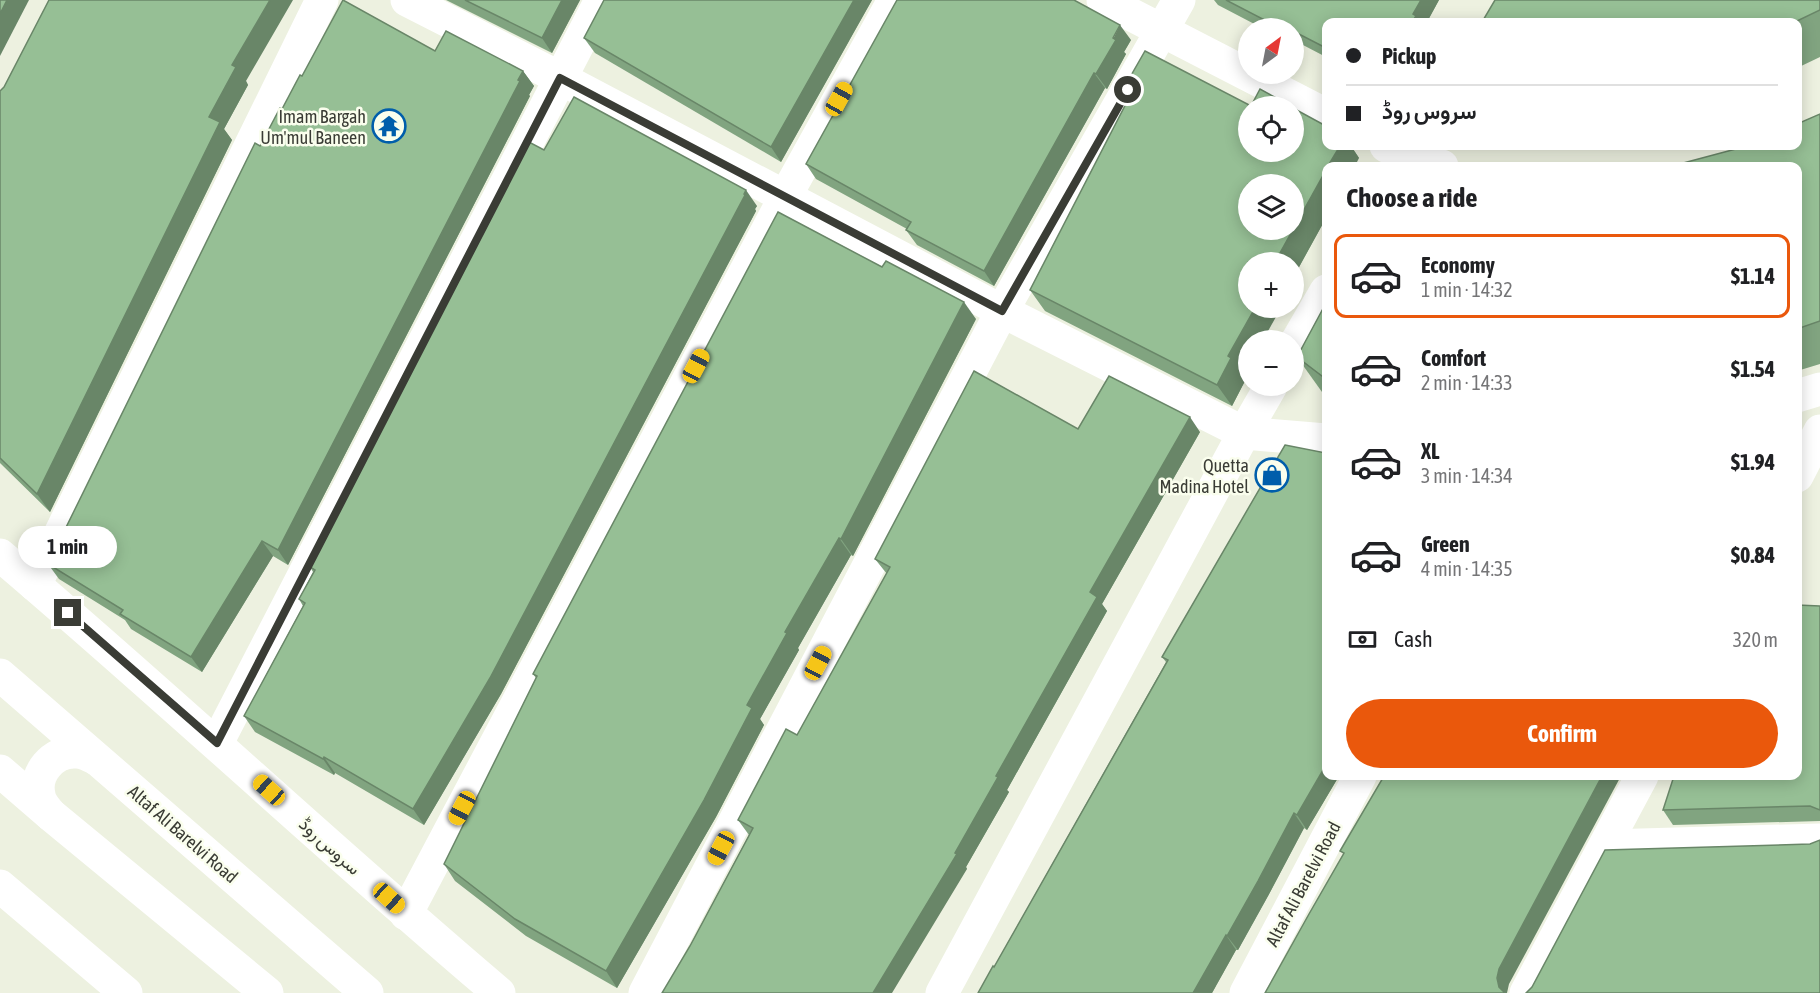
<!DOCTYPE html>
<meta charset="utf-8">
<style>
:root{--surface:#fff;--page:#f2f2f2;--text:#202124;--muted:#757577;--line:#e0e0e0;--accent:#ea580c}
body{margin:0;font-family:"Asap Condensed",Vazirmatn,sans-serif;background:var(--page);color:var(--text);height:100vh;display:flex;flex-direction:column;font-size:22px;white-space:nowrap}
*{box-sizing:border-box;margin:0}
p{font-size:20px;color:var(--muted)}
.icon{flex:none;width:33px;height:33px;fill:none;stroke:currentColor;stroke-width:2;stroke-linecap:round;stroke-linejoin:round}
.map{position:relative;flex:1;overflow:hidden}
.details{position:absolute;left:1322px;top:162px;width:480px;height:618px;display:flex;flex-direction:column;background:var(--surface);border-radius:12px;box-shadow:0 3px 15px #0003}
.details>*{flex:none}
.guide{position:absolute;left:1322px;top:18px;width:480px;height:132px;border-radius:12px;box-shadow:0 3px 15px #0003;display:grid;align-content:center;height:132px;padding:0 24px;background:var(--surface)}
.needle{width:39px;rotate:32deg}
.fabs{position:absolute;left:1238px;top:18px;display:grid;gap:12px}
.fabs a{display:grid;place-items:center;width:66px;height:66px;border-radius:50%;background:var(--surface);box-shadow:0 3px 15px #0003;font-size:30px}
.end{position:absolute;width:27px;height:27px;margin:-14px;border:8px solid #3a3c35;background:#fff;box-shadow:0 0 0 3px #fff}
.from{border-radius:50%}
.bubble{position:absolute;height:42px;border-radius:21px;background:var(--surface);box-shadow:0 3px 15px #0003;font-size:20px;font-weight:700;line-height:42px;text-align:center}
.car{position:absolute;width:18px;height:36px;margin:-18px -9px;border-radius:8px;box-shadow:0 0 4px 2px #0007;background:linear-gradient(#f5c518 24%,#345 0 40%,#f5c518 0 76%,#345 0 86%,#f5c518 0)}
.guide b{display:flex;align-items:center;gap:21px;height:57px;font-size:22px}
.guide b+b{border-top:2px solid var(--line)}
.guide i{width:15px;height:15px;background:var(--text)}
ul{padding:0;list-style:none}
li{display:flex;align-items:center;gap:18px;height:84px;margin:0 12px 9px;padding:0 12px;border:3px solid transparent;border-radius:12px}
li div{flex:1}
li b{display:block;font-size:22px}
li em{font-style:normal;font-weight:700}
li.current{border-color:var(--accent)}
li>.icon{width:54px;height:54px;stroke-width:1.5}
h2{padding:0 24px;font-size:27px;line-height:72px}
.pay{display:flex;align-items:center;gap:15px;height:66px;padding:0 24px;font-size:22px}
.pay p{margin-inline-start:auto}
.action{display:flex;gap:12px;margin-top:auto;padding:12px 24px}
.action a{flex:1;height:69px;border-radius:36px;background:var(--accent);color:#fff;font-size:24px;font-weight:700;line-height:69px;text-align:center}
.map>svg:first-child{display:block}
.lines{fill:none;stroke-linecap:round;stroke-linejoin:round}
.minor{stroke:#fff;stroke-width:33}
.tertiary{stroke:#fff;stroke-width:33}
.secondary{stroke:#fff;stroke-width:33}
.wall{fill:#81a480}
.shaded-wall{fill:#698668}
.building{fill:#96bf95;stroke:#698668;stroke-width:1.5;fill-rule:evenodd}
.route{stroke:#3a3c35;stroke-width:8}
.labels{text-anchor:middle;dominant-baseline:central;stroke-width:5;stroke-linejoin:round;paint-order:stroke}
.poi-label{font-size:18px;fill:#3a3c35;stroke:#fafeed;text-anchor:end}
.street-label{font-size:18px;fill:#3a3c35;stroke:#fafeed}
</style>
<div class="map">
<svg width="1820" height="993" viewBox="0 0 1820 993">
<rect width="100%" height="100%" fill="#edf1e0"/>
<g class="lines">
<g class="minor">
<path d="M407 0 560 78 1002 311 1244 433 1326 440"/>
<path d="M1103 0 1326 115"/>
<path d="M1386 146 1405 155 1442 166"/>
<path d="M1797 396 1820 389"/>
<path d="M1797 476 1820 431"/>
<path d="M0 555C169 698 330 850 499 993"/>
<path d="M35 585 322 0"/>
<path d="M217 743 601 0"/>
<path d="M1606 846 1820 840"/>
<path d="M0 886 126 993"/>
<path d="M406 914 785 197 894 0"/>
<path d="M645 993 1002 311 1179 0"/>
<path d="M1246 993 1360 776"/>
<path d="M1526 993 1642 776"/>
</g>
<g class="tertiary">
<path d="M1398 166 1410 146"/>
<path d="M1293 348 1326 291"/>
<path d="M942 993 1244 433 1271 386"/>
</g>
<g class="secondary">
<path d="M0 675 367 993"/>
<path d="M0 771 51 815 267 993"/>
<path d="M51 815C46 809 40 803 39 795 34 773 53 752 74 752 83 751 89 755 96 759"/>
</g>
</g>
<g class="wall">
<path d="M446 0H580L552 53Z"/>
<path d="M872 0 781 162 595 53 584 38Z"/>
<path d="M1214 0H1439L1427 22H1326V57L1303 45 1301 49 1293 45V28H1262L1218 5Z"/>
<path d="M1820 0V57L1797 68V22H1482Z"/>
<path d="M1131 40 1124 52 1126 54 1107 89 1105 88 994 286 917 245 906 230 907 229 816 179 806 164Z"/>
<path d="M435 51 523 71 534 86 529 95 530 96 288 565 273 556 202 672 131 629 125 620 59 579 48 564 260 146 302 76Z"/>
<path d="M246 81 248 85 224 129 232 140 50 512 0 463V91Z"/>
<path d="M1125 86 1251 106 1326 146H1351L1359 158 1326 166V218L1293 278V262L1244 376 1246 379 1232 406 1045 311 1030 290 1131 94Z"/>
<path d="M1820 114V364L1797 371V166L1745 147Z"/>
<path d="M544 150 757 206 755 209 756 211 501 694 424 825 335 773 334 775 255 732 244 716 303 606 299 599 313 572 310 567Z"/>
<path d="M1326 303V395L1322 392 1297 357Z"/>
<path d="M976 319 853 556 851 555 798 648 799 650 760 719 764 725 716 817 617 988 526 936 455 881 444 864 536 678 533 674Z"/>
<path d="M1078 429 1200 432 1102 604 1107 611 1007 790 1009 792 966 867 967 869 690 946 749 835 738 820 797 735 887 574 875 559Z"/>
<path d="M1285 445 1326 776H1339L1307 830 1304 828 1268 896 1238 950H1236L1212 993H978L994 967 1166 662 1162 657Z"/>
<path d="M1812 606H1820V821L1673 825 1663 810Z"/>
</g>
<g class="shaded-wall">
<path d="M7 0H29L0 56V14Z"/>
<path d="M270 0H293L246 81 248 85 224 129 232 140 50 512 37 494 232 65Z"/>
<path d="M562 0H580L552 53 542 38Z"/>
<path d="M854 0H872L781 162 771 147Z"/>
<path d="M1421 0H1439L1427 22H1412L1413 14Z"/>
<path d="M1120 25 1131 40 1124 52 1126 54 1107 89 1096 74Z"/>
<path d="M1293 31 1303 45 1301 49 1293 38Z"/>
<path d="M523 71 534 86 529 95 530 96 288 565 278 550Z"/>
<path d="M1094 73 1105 88 994 286 984 271Z"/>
<path d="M1340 146H1351L1359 158 1355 166H1328Z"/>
<path d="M1326 170V218L1293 278V262H1275Z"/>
<path d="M746 190 757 206 755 209 756 211 501 694 424 825 413 809Z"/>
<path d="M964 302 976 319 853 556 841 539Z"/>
<path d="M1255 308H1281L1263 340H1248V368L1244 376 1246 379 1232 406 1217 385 1228 356Z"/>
<path d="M1190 417 1200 432 1102 604 1107 611 1007 790 1009 792 966 867 967 869 892 993H873L955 853 996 776 1090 592Z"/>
<path d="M839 538 851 555 798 648 799 650 760 719 764 725 716 817 617 988 606 971 785 632Z"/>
<path d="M262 541 273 556 202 672 191 657Z"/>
<path d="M324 757 335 773 334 775 323 759Z"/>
<path d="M1326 765V776H1339L1307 830 1297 815Z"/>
<path d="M1602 776H1621L1509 984 1507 993H1503L1499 987 1497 978 1499 969Z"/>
<path d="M1294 813 1304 828 1268 896 1238 950 1227 936Z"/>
<path d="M1226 935 1236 950 1212 993H1193Z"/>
</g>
<g class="building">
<path d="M0 0H7L0 14Z"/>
<path d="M49 0H270L232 65 236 67 209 117 220 122 37 494 0 458V91L4 87Z"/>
<path d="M343 0 435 51 446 31 523 71 518 80 520 81 278 550 262 541 191 657 120 614 123 610 48 564 255 143 260 146 280 108 282 109 300 75 302 76Z"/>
<path d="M465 0H562L542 38Z"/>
<path d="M604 0H854L771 147 584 38Z"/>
<path d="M897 0H1074L1120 25 1113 38 1116 40 1096 74 1094 73 984 271 906 230 911 222 806 164Z"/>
<path d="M1226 0H1421L1413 14 1416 16 1412 22H1326V48L1293 31V28H1280Z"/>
<path d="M1495 0H1820V10L1795 22H1482Z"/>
<path d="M1145 51 1251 106 1260 89 1291 106H1248V152H1293V108L1326 126V146H1340L1328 166H1326V170L1275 262H1248V308H1255L1228 356 1231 358 1217 385 1030 290 1133 90 1125 86ZM1248 184H1293V230H1248Z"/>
<path d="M574 97 746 190 744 194 745 195 490 678 413 809 324 757 323 759 244 716 305 603 299 599 315 570 310 567 529 142 544 150Z"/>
<path d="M1820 114V321L1797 329V166H1672L1747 146H1797V124Z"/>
<path d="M778 212 882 267 886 261 964 302 841 539 839 538 785 632 787 633 747 705 752 708 704 800 606 971 515 919 444 864 537 676 533 674Z"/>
<path d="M1326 303V377L1322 376 1297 357Z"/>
<path d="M974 371 1078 429 1109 376 1190 417 1090 592 1097 597 996 776 998 777 955 853 957 854 873 993H662L690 946 753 828 738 820 786 729 797 735 890 567 875 559Z"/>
<path d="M1285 445 1326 453V765L1297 815 1294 813 1258 881 1227 936 1226 935 1193 993H978L993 966 994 967 1168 660 1162 657Z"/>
<path d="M1797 605 1820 606V810L1810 806 1663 810 1674 776H1797Z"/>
<path d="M1384 776H1602L1499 969 1497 978 1499 987 1505 993H1265L1309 914 1344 853 1340 851Z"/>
<path d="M1820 840V993H1526L1532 987 1605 850 1810 844Z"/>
</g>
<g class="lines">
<path class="route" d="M68 613 217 743 560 78 1002 311 1128 90"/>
</g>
<defs>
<g id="temple-ring" transform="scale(1.725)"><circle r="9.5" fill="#fafeed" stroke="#005eab" stroke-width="1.5"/><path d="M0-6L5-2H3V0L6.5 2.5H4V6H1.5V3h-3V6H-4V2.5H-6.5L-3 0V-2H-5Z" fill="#005eab"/></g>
<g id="shop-ring" transform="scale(1.725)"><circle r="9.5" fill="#fafeed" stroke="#005eab" stroke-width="1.5"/><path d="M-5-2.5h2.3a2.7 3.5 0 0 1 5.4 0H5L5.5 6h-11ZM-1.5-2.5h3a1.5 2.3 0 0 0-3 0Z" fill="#005eab"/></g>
</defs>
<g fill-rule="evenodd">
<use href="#temple-ring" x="389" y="126"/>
<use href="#shop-ring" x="1272" y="475"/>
</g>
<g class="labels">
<g class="poi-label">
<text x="366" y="116">Imam Bargah<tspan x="366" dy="21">Um'mul Baneen</tspan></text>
<text x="1249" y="465">Quetta<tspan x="1249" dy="21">Madina Hotel</tspan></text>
</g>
<g class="street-label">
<text transform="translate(183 834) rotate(41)">Altaf Ali Barelvi Road</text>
<text transform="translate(330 846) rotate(42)">سروس روڈ</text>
<text transform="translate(1303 884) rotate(-62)">Altaf Ali Barelvi Road</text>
</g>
</g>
</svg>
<div class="fabs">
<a><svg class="needle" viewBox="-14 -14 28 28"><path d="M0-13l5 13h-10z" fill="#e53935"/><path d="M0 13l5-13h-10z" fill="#757577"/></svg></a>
<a><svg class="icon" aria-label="locate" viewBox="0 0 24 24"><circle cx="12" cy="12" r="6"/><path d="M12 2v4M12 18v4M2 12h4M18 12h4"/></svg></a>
<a><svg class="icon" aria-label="layers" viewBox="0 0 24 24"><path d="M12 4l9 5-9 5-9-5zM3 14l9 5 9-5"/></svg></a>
<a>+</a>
<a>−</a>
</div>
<i class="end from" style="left:1128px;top:90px"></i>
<i class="end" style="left:68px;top:613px"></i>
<div class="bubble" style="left:18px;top:526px;width:99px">1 min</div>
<i class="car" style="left:839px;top:99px;rotate:29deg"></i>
<i class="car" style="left:696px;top:366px;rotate:28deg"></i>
<i class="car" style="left:818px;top:663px;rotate:28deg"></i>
<i class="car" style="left:269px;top:790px;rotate:312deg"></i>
<i class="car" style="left:462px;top:808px;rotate:208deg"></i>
<i class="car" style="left:721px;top:848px;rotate:208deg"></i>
<i class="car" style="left:389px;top:898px;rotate:132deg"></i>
<div class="guide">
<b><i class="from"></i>Pickup</b>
<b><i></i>سروس روڈ</b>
</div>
<section class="details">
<h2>Choose a ride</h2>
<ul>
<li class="current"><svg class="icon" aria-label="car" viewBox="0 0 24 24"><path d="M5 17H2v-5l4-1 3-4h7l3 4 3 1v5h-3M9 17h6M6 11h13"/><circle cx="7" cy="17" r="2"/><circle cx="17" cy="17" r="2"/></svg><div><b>Economy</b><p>1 min · 14:32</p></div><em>$1.14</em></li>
<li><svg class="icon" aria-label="car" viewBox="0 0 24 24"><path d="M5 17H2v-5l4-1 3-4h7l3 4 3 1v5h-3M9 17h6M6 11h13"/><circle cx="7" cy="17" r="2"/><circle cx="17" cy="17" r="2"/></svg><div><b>Comfort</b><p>2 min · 14:33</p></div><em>$1.54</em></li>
<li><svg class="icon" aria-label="car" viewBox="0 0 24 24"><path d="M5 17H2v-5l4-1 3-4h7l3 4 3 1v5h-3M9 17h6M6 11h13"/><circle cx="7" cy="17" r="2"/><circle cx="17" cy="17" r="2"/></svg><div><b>XL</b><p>3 min · 14:34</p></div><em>$1.94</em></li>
<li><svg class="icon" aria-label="car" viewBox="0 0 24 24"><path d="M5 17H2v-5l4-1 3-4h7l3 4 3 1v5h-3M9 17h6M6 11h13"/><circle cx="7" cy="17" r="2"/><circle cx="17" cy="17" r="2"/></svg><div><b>Green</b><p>4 min · 14:35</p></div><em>$0.84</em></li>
</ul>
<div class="pay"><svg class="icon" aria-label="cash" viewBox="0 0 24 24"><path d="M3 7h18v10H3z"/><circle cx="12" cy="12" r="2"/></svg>Cash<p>320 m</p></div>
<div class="action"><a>Confirm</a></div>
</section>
</div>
